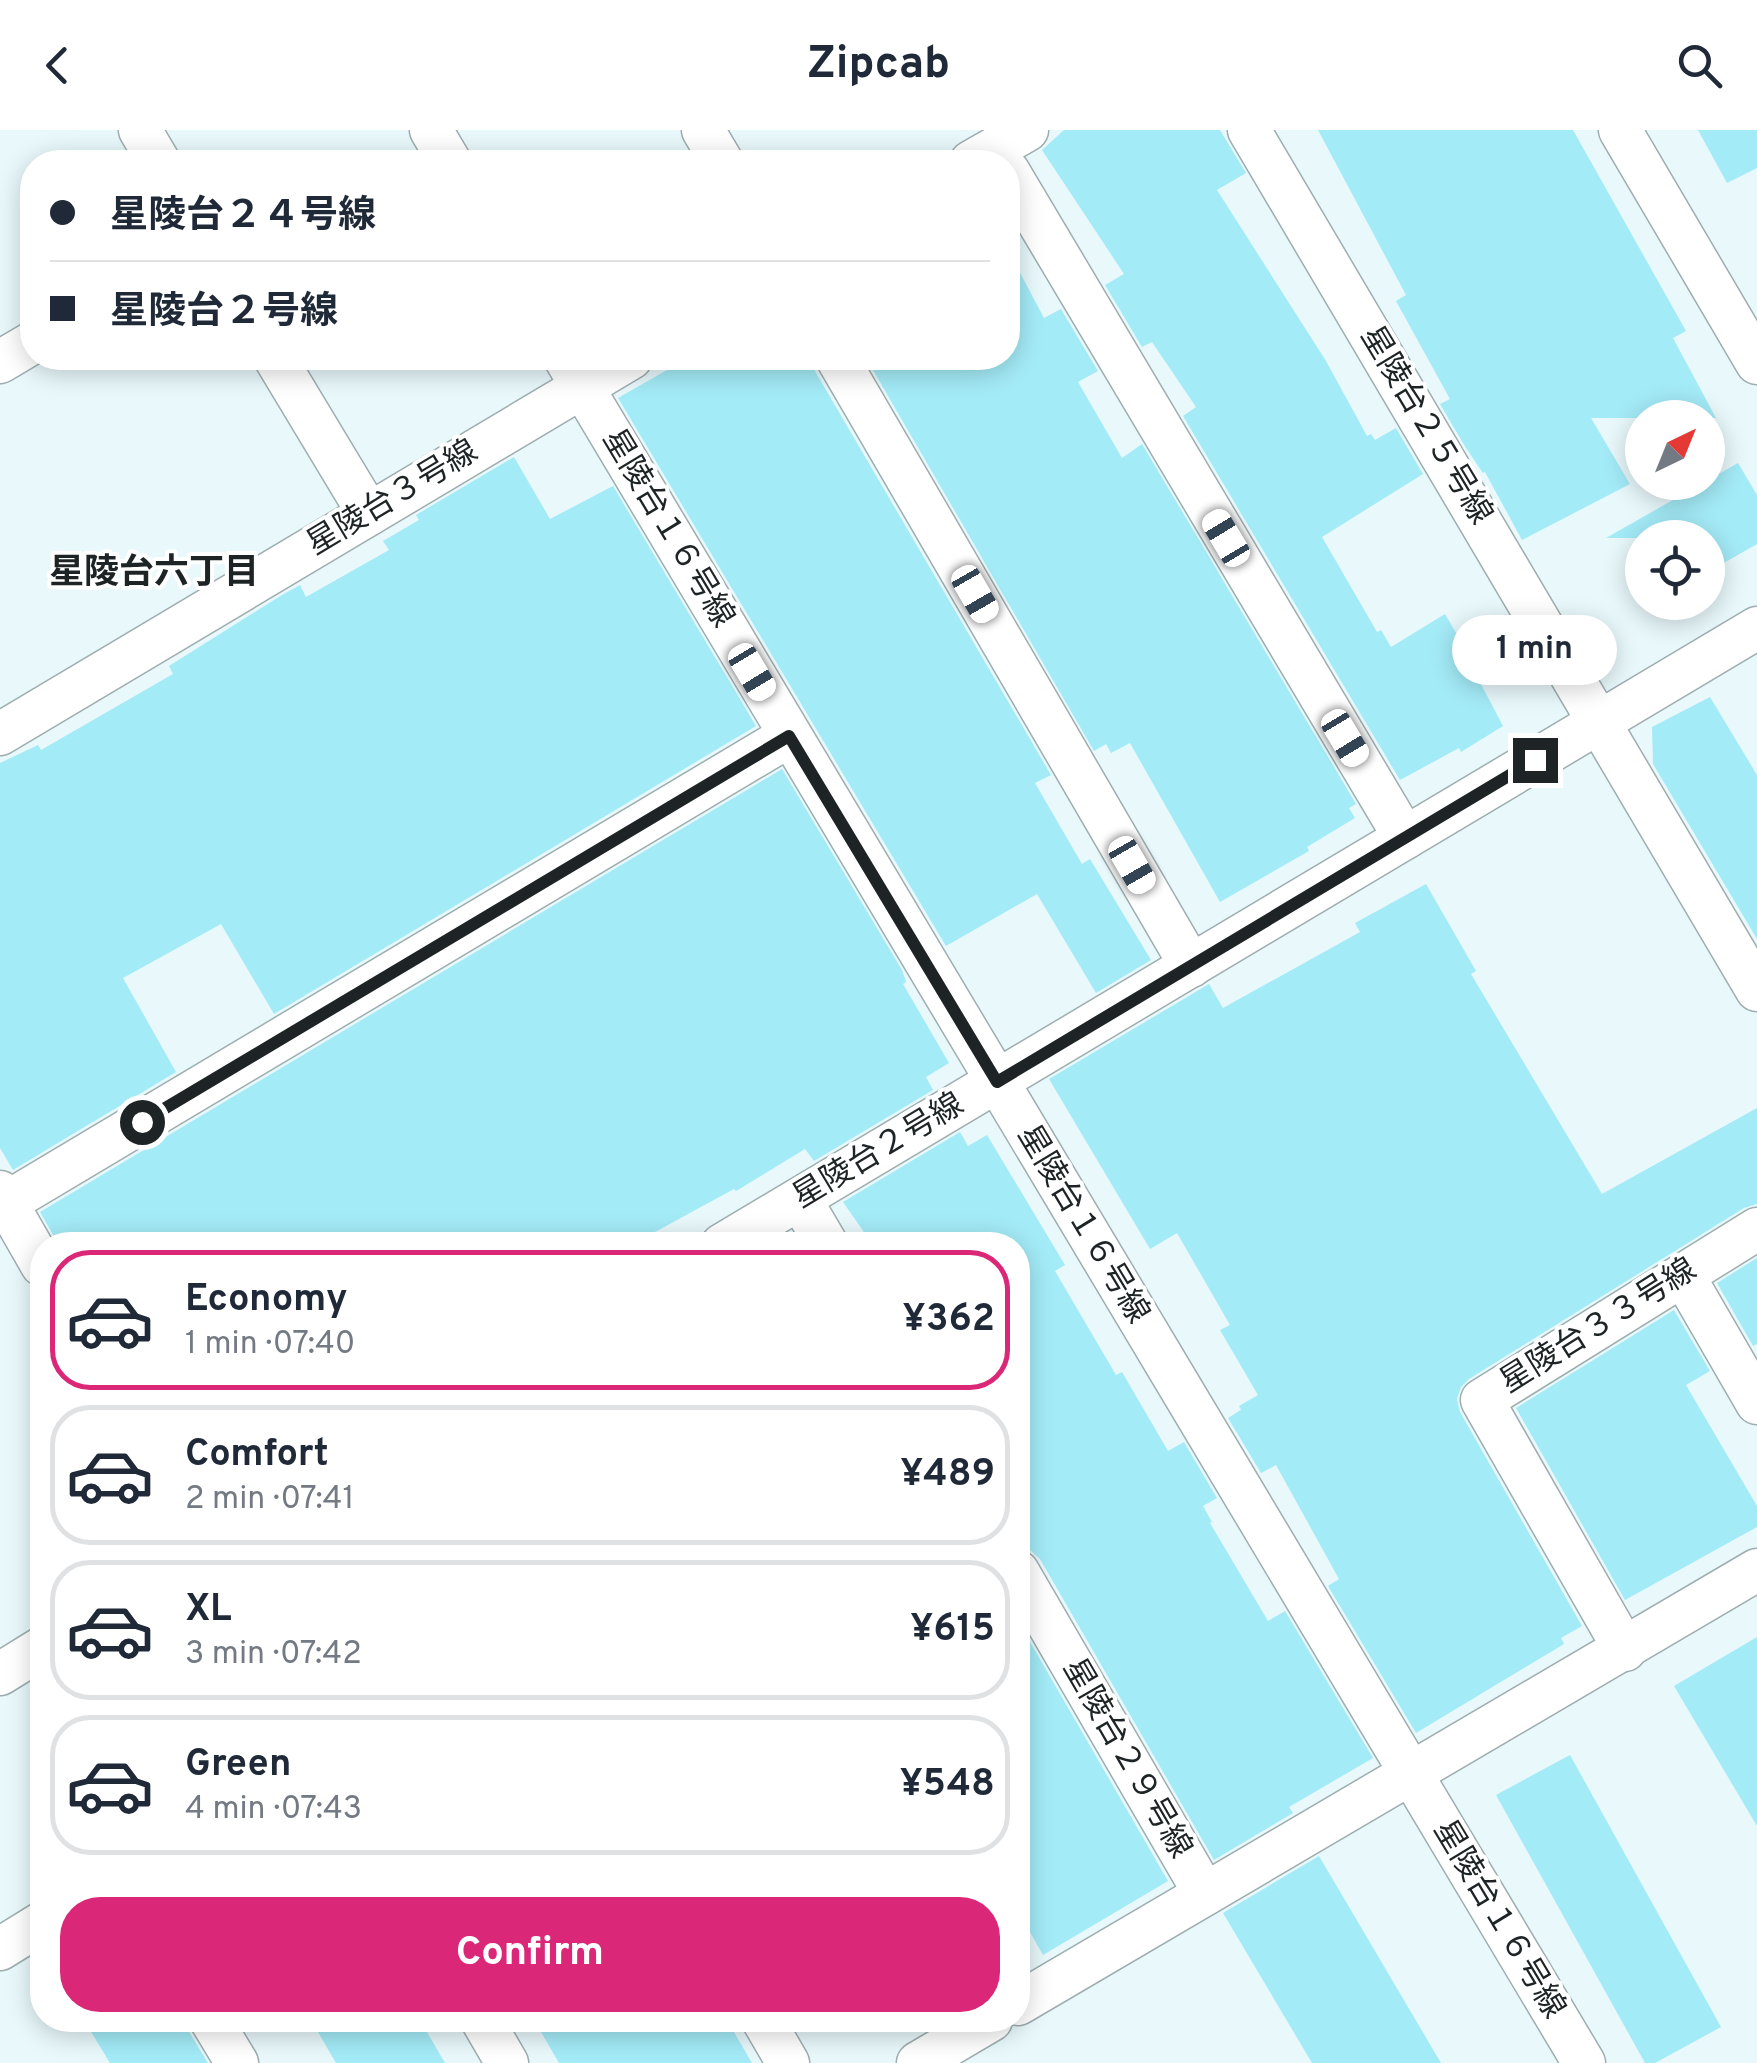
<!DOCTYPE html>
<meta charset="utf-8">
<style>
:root{--surface:#fff;--page:#f6f6f7;--text:#1f2937;--muted:#747a83;--line:#e0e1e3;--accent:#db2777}
body{margin:0;font-family:Overpass,"Noto Sans JP",sans-serif;background:var(--page);color:var(--text);height:100vh;display:flex;flex-direction:column;font-size:38px;white-space:nowrap}
*{box-sizing:border-box;margin:0}
p{font-size:32px;color:var(--muted)}
.icon{flex:none;width:55px;height:55px;fill:none;stroke:currentColor;stroke-width:2;stroke-linecap:round;stroke-linejoin:round}
.map{position:relative;flex:1;overflow:hidden}
.details{position:absolute;left:30px;top:1102px;width:1000px;height:800px;display:flex;flex-direction:column;background:var(--surface);border-radius:40px;box-shadow:0 5px 25px #0003}
.details>*{flex:none}
.banner{position:absolute;left:20px;top:20px;width:1000px;height:220px;border-radius:40px;box-shadow:0 5px 25px #0003;display:grid;align-content:center;height:220px;padding:0 30px;background:var(--surface)}
.needle{width:65px;rotate:43deg}
.controls{position:absolute;left:1625px;top:270px;display:grid;gap:20px}
.controls a{display:grid;place-items:center;width:100px;height:100px;border-radius:50%;background:var(--surface);box-shadow:0 5px 25px #0003;font-size:50px}
.end{position:absolute;width:45px;height:45px;margin:-22px;border:12px solid #1e2425;background:#fff;box-shadow:0 0 0 5px #fff}
.from{border-radius:50%}
.bubble{position:absolute;height:70px;border-radius:35px;background:var(--surface);box-shadow:0 5px 25px #0003;font-size:32px;font-weight:700;line-height:70px;text-align:center}
.car{position:absolute;width:30px;height:60px;margin:-30px -15px;border-radius:12px;box-shadow:0 0 8px 2px #0007;background:linear-gradient(#fff 24%,#345 0 40%,#fff 0 76%,#345 0 86%,#fff 0)}
.banner b{display:flex;align-items:center;gap:35px;height:95px;font-size:38px}
.banner b+b{border-top:2px solid var(--line)}
.banner i{width:25px;height:25px;background:var(--text)}
ul{padding:18px 0 0;list-style:none}
li{display:flex;align-items:center;gap:30px;height:140px;margin:0 20px 15px;padding:0 10px;border:5px solid var(--line);border-radius:40px}
li div{flex:1}
li b{display:block;font-size:38px}
li em{font-style:normal;font-weight:700}
li.on{border-color:var(--accent)}
li>.icon{width:90px;height:90px;stroke-width:1.5}
.action{display:flex;gap:20px;margin-top:auto;padding:20px 30px}
.action a{flex:1;height:115px;border-radius:40px;background:var(--accent);color:#fff;font-size:40px;font-weight:700;line-height:115px;text-align:center}
header{display:flex;justify-content:space-between;align-items:center;height:130px;padding:0 30px;background:var(--surface);font-size:45px;font-weight:700}
.map>svg:first-child{display:block}
.building{fill:#a3ebf7}
.lines{fill:none;stroke-linecap:round;stroke-linejoin:round}
.minor-casing{stroke:#9eaeb0;stroke-width:45}
.minor{stroke:#fff;stroke-width:42}
.route{stroke:#1e2425;stroke-width:12}
.labels{text-anchor:middle;dominant-baseline:central;stroke-width:8;stroke-linejoin:round;paint-order:stroke}
.street-label{font-size:32px;fill:#1e2425;stroke:#fff}
.neighbourhood-label{font-size:35px;font-weight:bold;fill:#1e2425;stroke:#fff}
</style>
<header><svg class="icon" aria-label="back" viewBox="0 0 24 24"><path d="M15 5l-7 7 7 7"/></svg>Zipcab<svg class="icon" aria-label="search" viewBox="0 0 24 24"><circle cx="10" cy="10" r="6"/><path d="M15 15l6 6"/></svg></header>
<div class="map">
<svg width="1757" height="1933" viewBox="0 0 1757 1933">
<rect width="100%" height="100%" fill="#e8f8fb"/>
<g class="building">
<path d="M1064 0H1220L1246 43 1217 60 1326 231 1367 306 1371 304 1375 310 1396 298 1423 344 1322 407 1377 502 1381 500 1391 517 1445 484 1476 537 1473 539 1503 596 1461 622 1459 618 1400 650 1183 286 1196 277 1152 212 1142 217 1105 155 1124 144 1042 20Z"/>
<path d="M1318 0H1573L1686 201 1673 208 1716 288H1591L1630 354 1522 410 1485 342 1483 343 1466 318 1440 274 1450 269 1396 171 1406 165Z"/>
<path d="M1698 0H1757V38L1727 53Z"/>
<path d="M1008 120 1044 188 1061 179 1098 241 1078 252 1122 328 1142 314 1356 674 1349 678 1355 688 1307 717 1309 721 1220 772 1130 613 1111 623 1106 614 1094 621 866 228H1008Z"/>
<path d="M688 228H812L815 241 1051 645 1035 653 1082 734 1090 729 1151 830 1096 863 1037 764 946 816 618 268Z"/>
<path d="M514 327 550 389 613 356 756 596 274 884 221 794 123 848 176 942 13 1040 0 1018V633L38 615 41 620 173 544 169 536 282 465 300 455 306 467 389 420 383 411 419 390 416 385Z"/>
<path d="M1738 333 1757 365V414L1708 442V408H1606Z"/>
<path d="M1710 567 1757 645V809L1653 634 1652 597Z"/>
<path d="M782 639 902 840 906 852 903 854 949 933 926 947 933 960 814 1031 805 1019 736 1061 734 1059 631 1115H59L40 1082Z"/>
<path d="M1426 754 1476 841 1471 844 1602 1064 1757 978V1074L1744 1078 1469 1249 1461 1257 1457 1269 1460 1282 1582 1496 1561 1508 1564 1514 1416 1603 1328 1456 1339 1449 1276 1335 1261 1343 1228 1288 1241 1280 1239 1276 1258 1265 1220 1200 1230 1195 1177 1103 1150 1119 1049 949 1209 854 1223 878 1360 802 1355 793Z"/>
<path d="M960 1002 968 1016 987 1005 1065 1135 1055 1141 1116 1245 1122 1242 1168 1321 1184 1312 1217 1368 1203 1376 1212 1392 1210 1393 1268 1491 1285 1481 1373 1628 1289 1677 1293 1683 1214 1730 1040 1429 1030 1420 1018 1417V1115H873L843 1072Z"/>
<path d="M1757 1128V1214L1753 1216 1717 1153Z"/>
<path d="M1674 1180 1710 1241 1686 1255 1757 1376V1397L1625 1470 1516 1278Z"/>
<path d="M1018 1491 1168 1751 1043 1825 1018 1781Z"/>
<path d="M1757 1507V1696L1674 1556Z"/>
<path d="M1570 1625 1721 1897 1655 1933H1645L1496 1665Z"/>
<path d="M1319 1726 1441 1933H1312L1223 1783Z"/>
<path d="M84 1890H182L208 1933H110Z"/>
<path d="M311 1890H420L445 1933H336Z"/>
<path d="M534 1890H727L752 1933H559Z"/>
</g>
<g class="lines">
<g class="minor-casing">
<g id="minor">
<path d="M140 0 159 32"/>
<path d="M431 0 450 32"/>
<path d="M703 0 722 32"/>
<path d="M1249 0 1757 860"/>
<path d="M1620 0 1757 233"/>
<path d="M971 32 1027 0"/>
<path d="M1008 41 1405 708"/>
<path d="M275 228 369 384"/>
<path d="M565 228 1584 1933"/>
<path d="M837 228 1191 836"/>
<path d="M0 232 32 213"/>
<path d="M0 604 631 228"/>
<path d="M0 1062 42 1135"/>
<path d="M800 1069 827 1115"/>
<path d="M6 1073 789 606"/>
<path d="M722 1115 1757 498"/>
<path d="M1683 1145 1757 1273"/>
<path d="M1018 1442 1205 1764"/>
<path d="M1625 1520 1482 1270 1757 1099"/>
<path d="M0 1544 42 1518"/>
<path d="M0 1819 42 1793"/>
<path d="M1018 1874 1757 1440"/>
<path d="M211 1890 237 1933"/>
<path d="M482 1890 507 1933"/>
<path d="M763 1890 788 1933"/>
<path d="M918 1933 991 1890"/>
</g>
</g>
<use href="#minor" class="minor"/>
</g>
<g class="lines">
<path class="route" d="M142 992 789 606 997 952 1535 630"/>
</g>
<g class="labels">
<g class="street-label">
<text transform="translate(1425 296) rotate(59)">星陵台２５号線</text>
<text transform="translate(393 369) rotate(-31)">星陵台３号線</text>
<text transform="translate(667 399) rotate(59)">星陵台１６号線</text>
<text transform="translate(879 1022) rotate(-31)">星陵台２号線</text>
<text transform="translate(1082 1095) rotate(59)">星陵台１６号線</text>
<text transform="translate(1599 1197) rotate(-32)">星陵台３３号線</text>
<text transform="translate(1126 1629) rotate(60)">星陵台２９号線</text>
<text transform="translate(1498 1790) rotate(59)">星陵台１６号線</text>
</g>
<g class="neighbourhood-label">
<text x="154" y="444">星陵台六丁目</text>
</g>
</g>
</svg>
<div class="controls">
<a><svg class="needle" viewBox="-14 -14 28 28"><path d="M0-13l5 13h-10z" fill="#e53935"/><path d="M0 13l5-13h-10z" fill="#747a83"/></svg></a>
<a><svg class="icon" aria-label="locate" viewBox="0 0 24 24"><circle cx="12" cy="12" r="6"/><path d="M12 2v4M12 18v4M2 12h4M18 12h4"/></svg></a>
</div>
<i class="end from" style="left:142px;top:992px"></i>
<i class="end" style="left:1535px;top:630px"></i>
<div class="bubble" style="left:1452px;top:485px;width:165px">1 min</div>
<i class="car" style="left:1226px;top:408px;rotate:329deg"></i>
<i class="car" style="left:975px;top:464px;rotate:150deg"></i>
<i class="car" style="left:752px;top:542px;rotate:149deg"></i>
<i class="car" style="left:1345px;top:608px;rotate:149deg"></i>
<i class="car" style="left:1132px;top:735px;rotate:150deg"></i>
<div class="banner">
<b><i class="from"></i>星陵台２４号線</b>
<b><i></i>星陵台２号線</b>
</div>
<section class="details">
<ul>
<li class="on"><svg class="icon" aria-label="car" viewBox="0 0 24 24"><path d="M5 17H2v-5l4-1 3-4h7l3 4 3 1v5h-3M9 17h6M6 11h13"/><circle cx="7" cy="17" r="2"/><circle cx="17" cy="17" r="2"/></svg><div><b>Economy</b><p>1 min · 07:40</p></div><em>¥362</em></li>
<li><svg class="icon" aria-label="car" viewBox="0 0 24 24"><path d="M5 17H2v-5l4-1 3-4h7l3 4 3 1v5h-3M9 17h6M6 11h13"/><circle cx="7" cy="17" r="2"/><circle cx="17" cy="17" r="2"/></svg><div><b>Comfort</b><p>2 min · 07:41</p></div><em>¥489</em></li>
<li><svg class="icon" aria-label="car" viewBox="0 0 24 24"><path d="M5 17H2v-5l4-1 3-4h7l3 4 3 1v5h-3M9 17h6M6 11h13"/><circle cx="7" cy="17" r="2"/><circle cx="17" cy="17" r="2"/></svg><div><b>XL</b><p>3 min · 07:42</p></div><em>¥615</em></li>
<li><svg class="icon" aria-label="car" viewBox="0 0 24 24"><path d="M5 17H2v-5l4-1 3-4h7l3 4 3 1v5h-3M9 17h6M6 11h13"/><circle cx="7" cy="17" r="2"/><circle cx="17" cy="17" r="2"/></svg><div><b>Green</b><p>4 min · 07:43</p></div><em>¥548</em></li>
</ul>
<div class="action"><a>Confirm</a></div>
</section>
</div>
